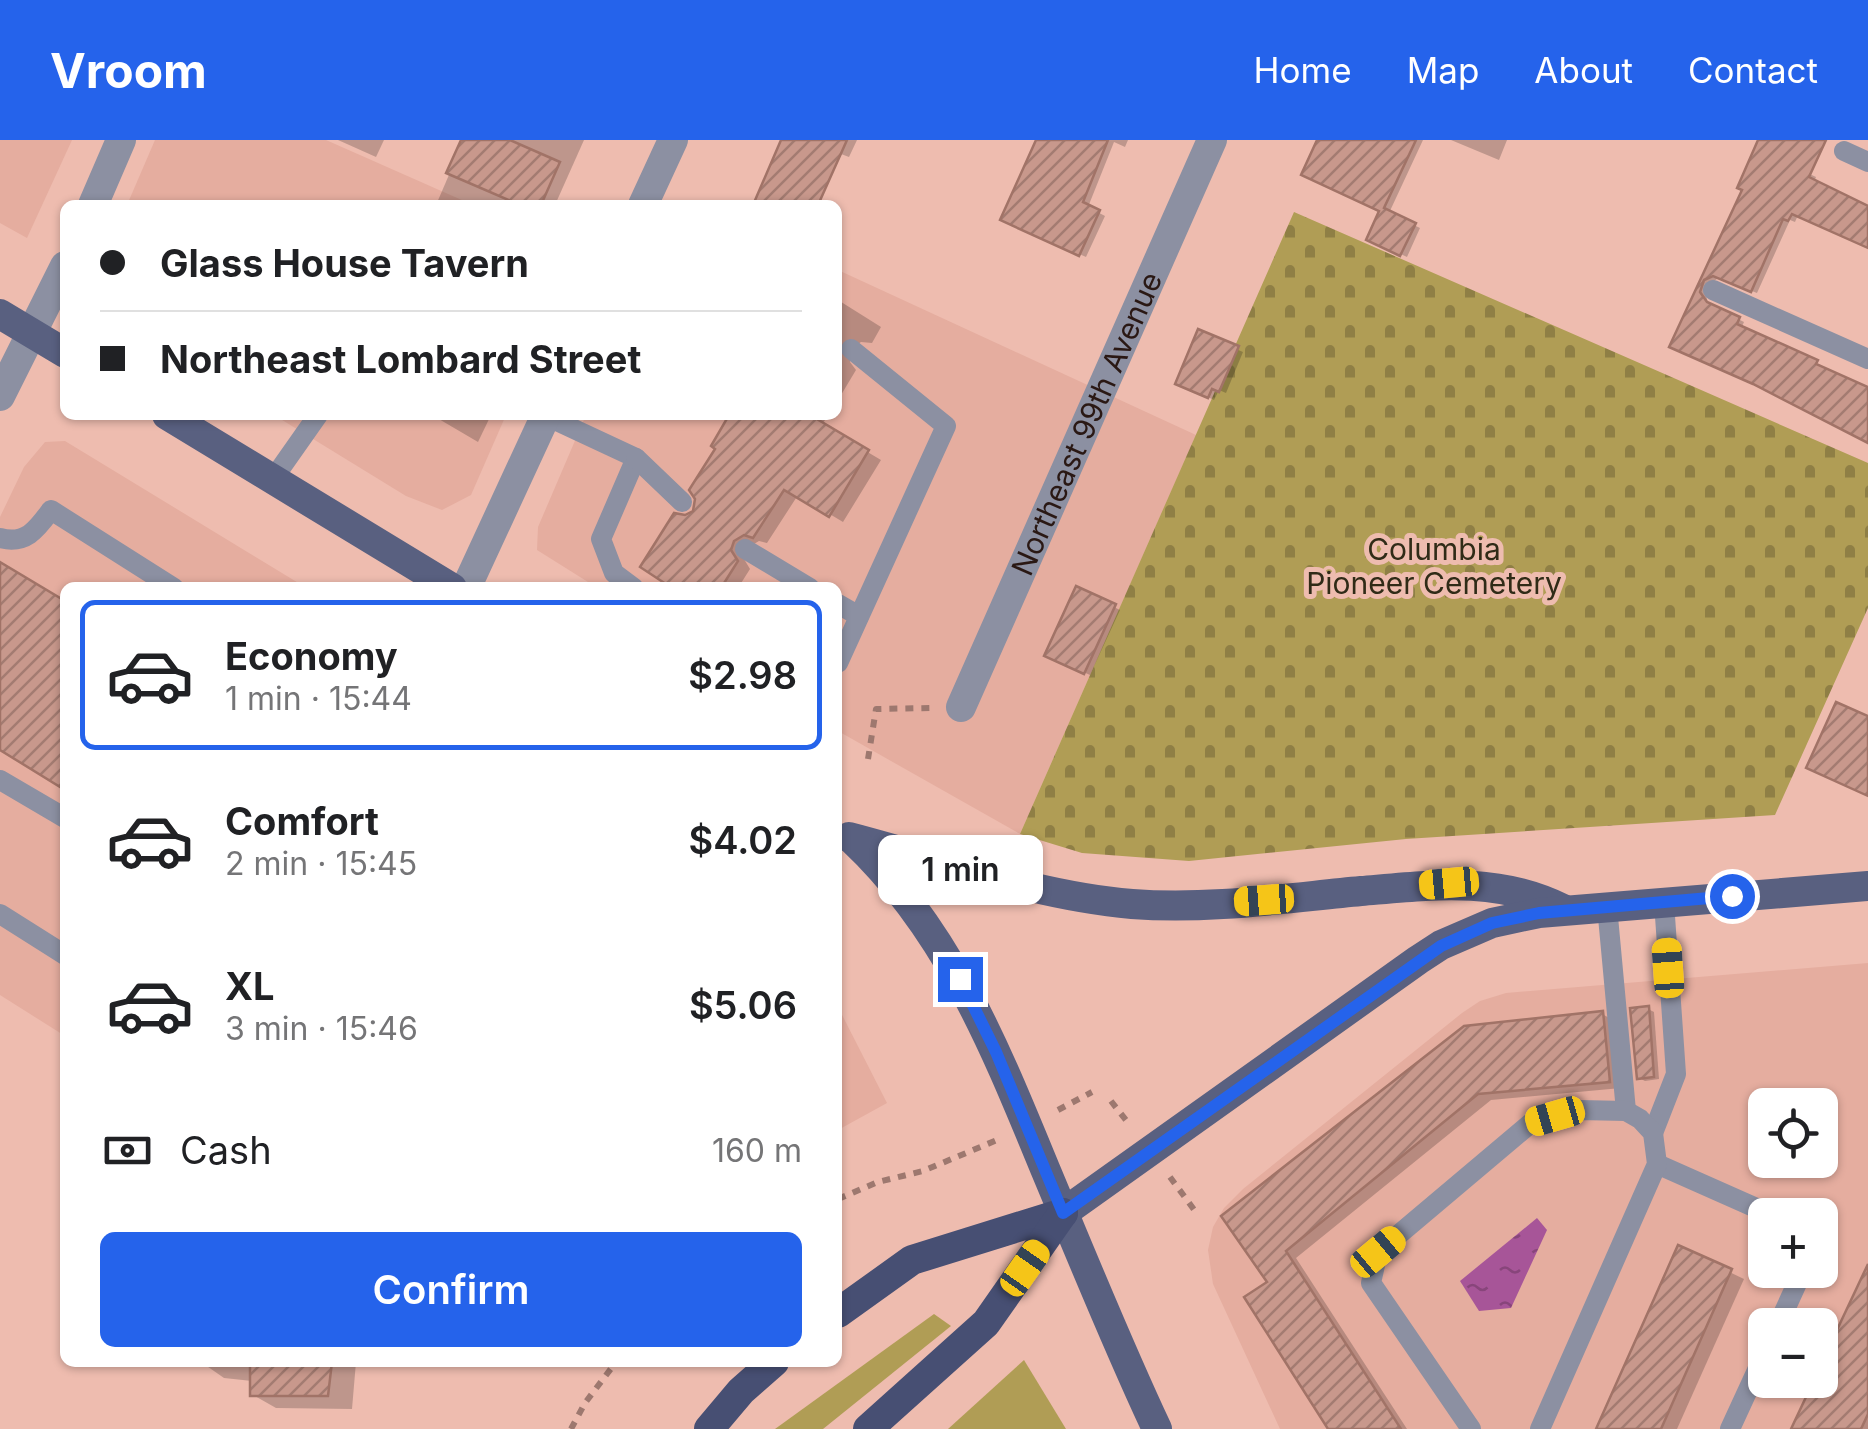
<!DOCTYPE html>
<meta charset="utf-8">
<style>
:root{--surface:#fff;--page:#f2f2f2;--text:#202124;--muted:#757577;--line:#e0e0e0;--accent:#2563eb}
body{margin:0;font-family:Inter,sans-serif;background:var(--page);color:var(--text);height:100vh;display:flex;flex-direction:column;font-size:38px;white-space:nowrap}
*{box-sizing:border-box;margin:0}
p{font-size:32px;color:var(--muted)}
.icon{flex:none;width:55px;height:55px;fill:none;stroke:currentColor;stroke-width:2;stroke-linecap:round;stroke-linejoin:round}
.map{position:relative;flex:1;overflow:hidden}
.drawer{position:absolute;left:60px;top:442px;width:782px;height:785px;display:flex;flex-direction:column;background:var(--surface);border-radius:15px;box-shadow:0 2px 8px #0004}
.drawer>*{flex:none}
.hud{position:absolute;left:60px;top:60px;width:782px;height:220px;border-radius:15px;box-shadow:0 2px 8px #0004;display:grid;align-content:center;height:220px;padding:0 40px;background:var(--surface)}
.tools{position:absolute;left:1748px;top:948px;display:grid;gap:20px}
.tools a{display:grid;place-items:center;width:90px;height:90px;border-radius:15px;background:var(--surface);box-shadow:0 2px 8px #0004;font-size:50px}
.end{position:absolute;width:45px;height:45px;margin:-22px;border:12px solid #2563eb;background:#fff;box-shadow:0 0 0 5px #fff}
.from{border-radius:50%}
.bubble{position:absolute;height:70px;border-radius:15px;background:var(--surface);box-shadow:0 2px 8px #0004;font-size:32px;font-weight:600;line-height:70px;text-align:center}
.car{position:absolute;width:30px;height:60px;margin:-30px -15px;border-radius:12px;box-shadow:0 0 8px 2px #0007;background:linear-gradient(#f5c518 24%,#345 0 40%,#f5c518 0 76%,#345 0 86%,#f5c518 0)}
.hud b{display:flex;align-items:center;gap:35px;height:95px;font-size:38px}
.hud b+b{border-top:2px solid var(--line)}
.hud i{width:25px;height:25px;background:var(--text)}
ul{padding:18px 0 0;list-style:none}
li{display:flex;align-items:center;gap:30px;height:150px;margin:0 20px 15px;padding:0 20px;border:5px solid transparent;border-radius:15px}
li div{flex:1}
li b{display:block;font-size:38px}
li em{font-style:normal;font-weight:600}
li.selected{border-color:var(--accent)}
li>.icon{width:90px;height:90px;stroke-width:1.5}
.pay{display:flex;align-items:center;gap:25px;height:110px;padding:0 40px;font-size:38px}
.pay p{margin-inline-start:auto}
.cta{display:flex;gap:20px;margin-top:auto;padding:20px 40px}
.cta a{flex:1;height:115px;border-radius:15px;background:var(--accent);color:#fff;font-size:40px;font-weight:600;line-height:115px;text-align:center}
header{display:flex;align-items:center;gap:60px;box-sizing:border-box;height:140px;padding:0 50px;background:var(--accent);color:#fff}
header strong{font-size:48px}
nav{display:flex;gap:55px;margin-inline-start:auto;font-size:35px}
.map>svg:first-child{display:block}
.built{fill:#e5ad9f;fill-rule:evenodd}
.grass{fill:#b09d55}
.cemetery{fill:url(#cemetery-stones)}
.water{fill:url(#water-ripples)}
.shadow{fill:#0003}
.building{fill:url(#building-hatch);stroke:#a17367;stroke-width:2.5}
.lines{fill:none;stroke-linecap:round;stroke-linejoin:round}
.path{stroke:#9d786f;stroke-width:6;stroke-dasharray:8 8;stroke-linecap:butt}
.lane{stroke:#8c90a2;stroke-width:20}
.street{stroke:#8c90a2;stroke-width:30}
.primary{stroke:#596080;stroke-width:30}
.highway{stroke:#474f73;stroke-width:30}
.route{stroke:#2563eb;stroke-width:12}
.labels{text-anchor:middle;dominant-baseline:central;stroke-width:10;stroke-linejoin:round;paint-order:stroke}
.street-label{font-size:30px;fill:#2a1814;stroke:#eebcaf}
.park-label{font-size:30px;fill:#302b17;stroke:#eebcaf}
</style>
<header>
<strong>Vroom</strong>
<nav><a>Home</a><a>Map</a><a>About</a><a>Contact</a></nav>
</header>
<div class="map">
<svg width="1868" height="1289" viewBox="0 0 1868 1289">
<defs>
<pattern id="cemetery-stones" width="16" height="16" patternUnits="userSpaceOnUse" patternTransform="scale(2.5)"><rect width="16" height="16" fill="#b09d55"/><path d="M2 7V4a2 2 0 0 1 4 0v3zM10 15v-3a2 2 0 0 1 4 0v3z" fill="#8f7f45"/></pattern>
<pattern id="water-ripples" width="26" height="14" patternUnits="userSpaceOnUse" patternTransform="scale(2.5)"><rect width="26" height="14" fill="#a75598"/><path d="M2 4q2-2 4 0t4 0M15 11q2-2 4 0t4 0" fill="none" stroke="#88457b"/></pattern>
<pattern id="building-hatch" width="6" height="6" patternUnits="userSpaceOnUse" patternTransform="scale(2.5)"><rect width="6" height="6" fill="#c8988c"/><path d="M-1 1l2-2M0 6l6-6M5 7l2-2" fill="none" stroke="#a37b71"/></pattern>
</defs>
<rect width="100%" height="100%" fill="#eebcaf"/>
<g class="built">
<path d="M0 0H72L27 98 0 83Z"/>
<path d="M155 0H326L473 65H127Z"/>
<path d="M838 130 1196 295 1020 694 838 591V448L596 447 537 410 538 387 586 275H838Z"/>
<path d="M274 275H506L471 355 442 370 406 356Z"/>
<path d="M65 301 305 447 65 448V896L0 855V377L24 327 45 302Z"/>
<path d="M1868 823V1289H1280L1213 1144 1208 1110 1213 1087 1224 1068 1243 1049 1462 873 1480 861 1506 853ZM1765 965H1820V1020H1765ZM1765 1075H1820V1130H1765ZM1765 1185H1820V1240H1765Z"/>
<path d="M838 867 887 963 838 990Z"/>
</g>
<g class="grass">
<path d="M934 1174 951 1186 823 1289H775Z"/>
<path d="M1024 1220 1066 1289H948Z"/>
</g>
<path class="cemetery" d="M1294 72 1868 323V468L1775 675 1406 699 1189 721 1082 713 1020 694Z"/>
<path class="water" d="M1537 1078 1547 1090 1511 1168 1479 1171 1460 1141Z"/>
<g class="shadow">
<path d="M338 0H384L376 17Z"/>
<path d="M464 0H584L555 65H436Z"/>
<path d="M782 0H857L849 17 841 14 818 65H755Z"/>
<path d="M1039 0H1128L1125 7 1114 2 1088 67 1105 76 1086 117 1008 82Z"/>
<path d="M1320 0H1423L1389 73 1420 88 1407 117 1369 99 1382 70Z"/>
<path d="M1451 0H1507L1499 20Z"/>
<path d="M1757 9 1816 37 1814 42 1868 69V106L1798 75 1795 82 1790 80 1757 153 1718 138 1705 149 1708 164 1744 182 1741 189 1868 250V301L1762 246 1672 206 1745 49Z"/>
<path d="M838 160 881 187 872 203 861 202 852 208 850 222 856 230 838 260Z"/>
<path d="M1199 193 1243 212 1226 253 1219 250 1214 260 1184 246Z"/>
<path d="M432 275H491L478 302Z"/>
<path d="M732 275H828L822 285 881 320 843 382 798 355 767 403 759 401 747 408 744 419 750 429 738 448H677L685 378 695 372Z"/>
<path d="M1077 449 1120 470 1090 535 1053 518Z"/>
<path d="M1648 869 1654 872 1659 939 1645 941 1639 938Z"/>
<path d="M1602 874 1615 881 1621 948 1491 960 1296 1118 1407 1289H1331L1271 1143 1224 1077Z"/>
<path d="M1679 1108 1744 1139 1677 1289H1599Z"/>
<path d="M1868 1130V1289H1794L1816 1240H1820V1232Z"/>
<path d="M201 1222H356L352 1269 276 1268 253 1255 252 1241 224 1238Z"/>
</g>
<g class="building">
<path d="M461 0H510L560 22 541 65H520L446 33Z"/>
<path d="M781 0H847L818 65H753Z"/>
<path d="M1036 0H1108L1083 62 1100 70 1079 116 1000 80Z"/>
<path d="M1317 0H1416L1384 68 1416 83 1400 116 1366 100 1379 71 1301 35Z"/>
<path d="M1758 0H1826L1809 37 1868 66V108L1792 74 1788 81 1783 79 1751 152 1713 136 1704 140 1700 152 1707 162 1740 177 1737 184 1818 220 1816 224 1868 247V303L1753 244 1669 207 1742 50 1737 48Z"/>
<path d="M1198 189 1239 206 1219 252 1212 249 1208 258 1175 244Z"/>
<path d="M729 275H810L869 310 829 377 784 350 753 398 744 395 734 401 731 410 738 421 721 448H672L640 427 674 373 685 375 693 371 695 359 689 350 715 309 711 306Z"/>
<path d="M0 422 65 461V650L0 610Z"/>
<path d="M1076 446 1116 464 1084 534 1044 516Z"/>
<path d="M1836 562 1868 576V656L1806 628Z"/>
<path d="M1649 866 1654 937 1637 939 1630 868Z"/>
<path d="M1603 871 1610 942 1478 954 1286 1111 1401 1289H1328L1244 1157 1267 1142 1221 1076 1464 886Z"/>
<path d="M1678 1105 1732 1129 1661 1289H1596Z"/>
<path d="M1868 1124V1274L1861 1289H1791L1814 1240H1820V1226Z"/>
<path d="M250 1222H332L328 1256H250Z"/>
</g>
<g class="lines">
<g class="path">
<path d="M868 619 876 569 930 568"/>
<path d="M1111 961 1129 984"/>
<path d="M1058 970 1092 952"/>
<path d="M1170 1037 1198 1075"/>
<path d="M838 1059 878 1042 923 1031 997 1000"/>
<path d="M571 1289 585 1263 616 1222"/>
</g>
<g class="lane">
<path d="M1844 11 1868 22"/>
<path d="M1713 150 1868 219"/>
<path d="M546 276 636 318 601 399 614 433 634 448"/>
<path d="M636 318 682 362"/>
<path d="M273 339 318 275"/>
<path d="M0 398C26 405 37 389 51 370L174 448"/>
<path d="M745 409 810 448"/>
<path d="M838 464 859 476"/>
<path d="M838 523 946 286 851 209"/>
<path d="M0 640 65 678"/>
<path d="M1607 766 1626 971"/>
<path d="M0 774 65 815"/>
<path d="M1653 993 1676 934 1664 762"/>
<path d="M1657 1024 1772 1075"/>
<path d="M1778 1185 1803 1130"/>
<path d="M1471 1289 1371 1143 1378 1112 1531 983 1579 970 1626 971 1640 979 1653 993 1657 1024 1540 1289"/>
<path d="M1730 1289 1765 1213"/>
</g>
<g class="street">
<path d="M93 65 121 0"/>
<path d="M643 65 673 0"/>
<path d="M0 256 65 126"/>
<path d="M466 448 546 275"/>
<path id="s1" d="M961 567 1212 0"/>
</g>
<g class="primary">
<path d="M0 174 65 213"/>
<path d="M167 275 452 448"/>
<path d="M849 697C941 721 1037 756 1132 764 1208 770 1286 758 1361 751 1432 745 1497 736 1563 769"/>
<path d="M852 699C949 790 996 910 1046 1031 1082 1117 1117 1204 1157 1289"/>
<path d="M1063 1073 1418 820 1441 805 1492 783 1539 773 1868 746"/>
</g>
<g class="highway">
<path d="M838 1173 912 1120 1063 1073"/>
<path d="M709 1289 741 1251 774 1222"/>
<path d="M868 1289 986 1183 1063 1073"/>
</g>
</g>
<g class="lines">
<path class="route" d="M960 839 996 912 1063 1073 1441 806 1492 783 1539 773 1732 756"/>
</g>
<g class="labels">
<g class="street-label">
<text stroke="none"><textPath href="#s1" startOffset="310">Northeast 99th Avenue</textPath></text>
</g>
<g class="park-label">
<text x="1434" y="409">Columbia<tspan x="1434" dy="34">Pioneer Cemetery</tspan></text>
</g>
</g>
</svg>
<div class="tools">
<a><svg class="icon" aria-label="locate" viewBox="0 0 24 24"><circle cx="12" cy="12" r="6"/><path d="M12 2v4M12 18v4M2 12h4M18 12h4"/></svg></a>
<a>+</a>
<a>−</a>
</div>
<i class="end from" style="left:1732px;top:756px"></i>
<i class="end" style="left:960px;top:839px"></i>
<div class="bubble" style="left:878px;top:695px;width:165px">1 min</div>
<i class="car" style="left:1449px;top:743px;rotate:265deg"></i>
<i class="car" style="left:1264px;top:760px;rotate:266deg"></i>
<i class="car" style="left:1668px;top:828px;rotate:356deg"></i>
<i class="car" style="left:1555px;top:976px;rotate:254deg"></i>
<i class="car" style="left:1378px;top:1112px;rotate:50deg"></i>
<i class="car" style="left:1025px;top:1128px;rotate:35deg"></i>
<div class="hud">
<b><i class="from"></i>Glass House Tavern</b>
<b><i></i>Northeast Lombard Street</b>
</div>
<section class="drawer">
<ul>
<li class="selected"><svg class="icon" aria-label="car" viewBox="0 0 24 24"><path d="M5 17H2v-5l4-1 3-4h7l3 4 3 1v5h-3M9 17h6M6 11h13"/><circle cx="7" cy="17" r="2"/><circle cx="17" cy="17" r="2"/></svg><div><b>Economy</b><p>1 min · 15:44</p></div><em>$2.98</em></li>
<li><svg class="icon" aria-label="car" viewBox="0 0 24 24"><path d="M5 17H2v-5l4-1 3-4h7l3 4 3 1v5h-3M9 17h6M6 11h13"/><circle cx="7" cy="17" r="2"/><circle cx="17" cy="17" r="2"/></svg><div><b>Comfort</b><p>2 min · 15:45</p></div><em>$4.02</em></li>
<li><svg class="icon" aria-label="car" viewBox="0 0 24 24"><path d="M5 17H2v-5l4-1 3-4h7l3 4 3 1v5h-3M9 17h6M6 11h13"/><circle cx="7" cy="17" r="2"/><circle cx="17" cy="17" r="2"/></svg><div><b>XL</b><p>3 min · 15:46</p></div><em>$5.06</em></li>
</ul>
<div class="pay"><svg class="icon" aria-label="cash" viewBox="0 0 24 24"><path d="M3 7h18v10H3z"/><circle cx="12" cy="12" r="2"/></svg>Cash<p>160 m</p></div>
<div class="cta"><a>Confirm</a></div>
</section>
</div>
